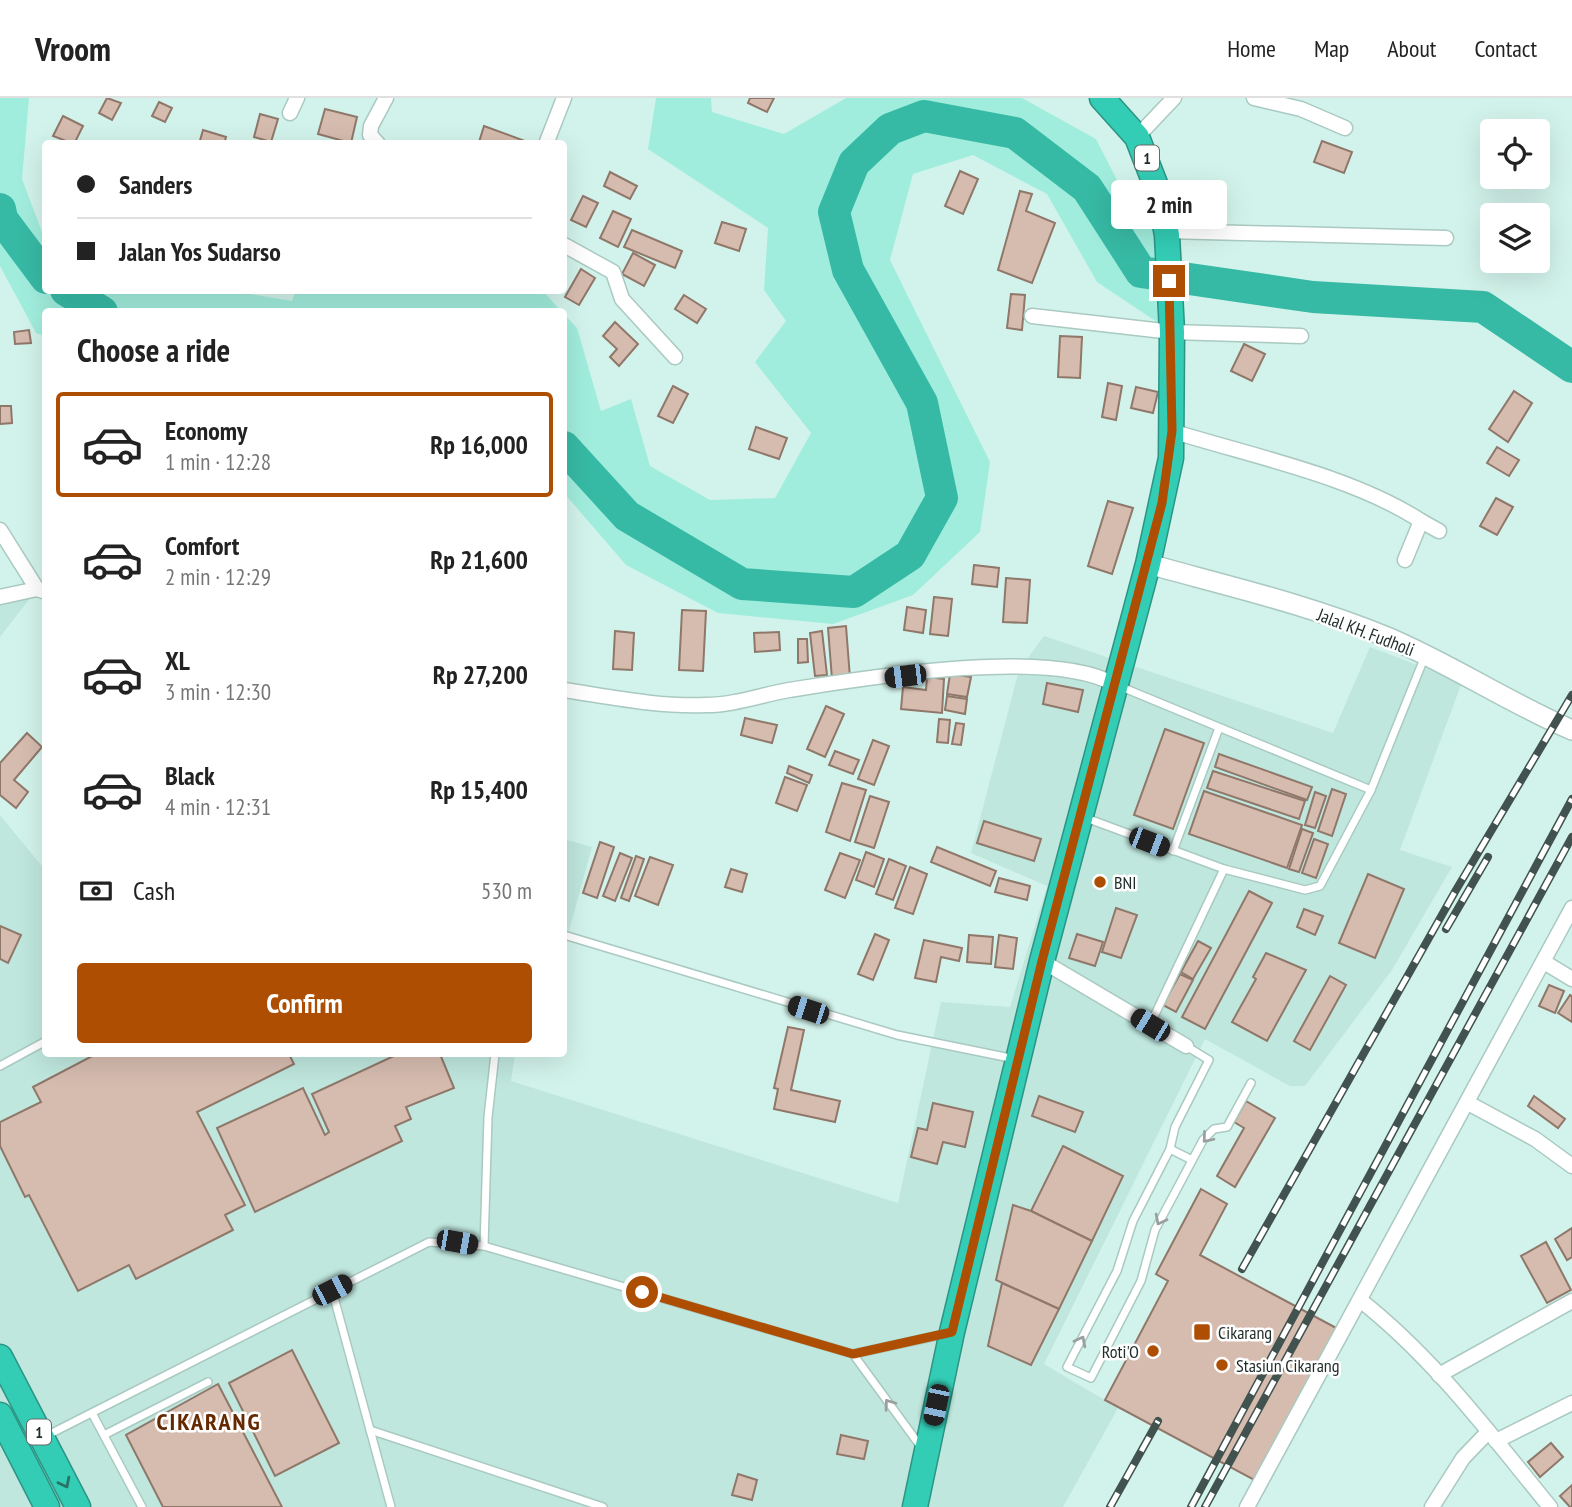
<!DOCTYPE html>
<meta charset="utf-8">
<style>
:root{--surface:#fff;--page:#f2f2f2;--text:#222;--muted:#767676;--line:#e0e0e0;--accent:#ae4e02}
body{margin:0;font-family:"PT Sans Narrow",sans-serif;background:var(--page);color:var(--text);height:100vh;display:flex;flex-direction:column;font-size:26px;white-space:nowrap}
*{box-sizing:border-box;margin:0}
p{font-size:23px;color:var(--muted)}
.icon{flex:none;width:38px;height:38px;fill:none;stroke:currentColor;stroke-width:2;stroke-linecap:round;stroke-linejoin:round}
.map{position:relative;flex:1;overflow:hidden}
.panel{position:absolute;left:42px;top:210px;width:525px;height:749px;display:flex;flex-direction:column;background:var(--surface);border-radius:7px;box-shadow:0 7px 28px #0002}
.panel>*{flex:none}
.top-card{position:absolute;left:42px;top:42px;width:525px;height:154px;border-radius:7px;box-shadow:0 7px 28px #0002;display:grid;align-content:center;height:154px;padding:0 35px;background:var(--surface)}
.tools{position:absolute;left:1480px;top:21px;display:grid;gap:14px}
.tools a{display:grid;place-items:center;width:70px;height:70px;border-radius:7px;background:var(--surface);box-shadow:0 7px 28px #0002;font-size:35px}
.end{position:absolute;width:32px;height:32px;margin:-16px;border:9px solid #ae4e02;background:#fff;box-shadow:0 0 0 4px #fff}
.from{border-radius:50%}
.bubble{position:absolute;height:49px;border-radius:7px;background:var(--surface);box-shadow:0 7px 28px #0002;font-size:23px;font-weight:600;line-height:49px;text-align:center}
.car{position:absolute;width:21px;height:42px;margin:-21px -10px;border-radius:9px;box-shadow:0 0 5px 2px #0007;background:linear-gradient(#222 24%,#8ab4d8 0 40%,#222 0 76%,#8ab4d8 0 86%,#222 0)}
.top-card b{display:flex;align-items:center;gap:24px;height:66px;font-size:26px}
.top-card b+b{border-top:2px solid var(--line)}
.top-card i{width:18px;height:18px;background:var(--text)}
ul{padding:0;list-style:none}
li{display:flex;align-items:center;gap:21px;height:105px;margin:0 14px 10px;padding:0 21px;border:4px solid transparent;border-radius:7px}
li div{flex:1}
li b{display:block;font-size:26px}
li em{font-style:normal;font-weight:600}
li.current{border-color:var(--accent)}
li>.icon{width:63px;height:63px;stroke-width:1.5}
h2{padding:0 35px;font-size:32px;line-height:84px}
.pay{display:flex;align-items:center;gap:18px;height:77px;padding:0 35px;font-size:26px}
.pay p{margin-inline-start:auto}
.cta{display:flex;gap:14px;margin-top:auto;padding:14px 35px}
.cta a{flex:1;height:80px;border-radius:7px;background:var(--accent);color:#fff;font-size:28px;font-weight:600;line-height:80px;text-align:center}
header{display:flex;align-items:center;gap:42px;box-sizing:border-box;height:98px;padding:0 35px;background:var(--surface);border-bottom:2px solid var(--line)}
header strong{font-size:33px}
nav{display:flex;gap:38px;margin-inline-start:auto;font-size:24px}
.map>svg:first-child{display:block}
.built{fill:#bfe7de}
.green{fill:#a1eddd}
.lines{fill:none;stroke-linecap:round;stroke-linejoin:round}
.river{stroke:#37baa5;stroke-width:32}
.building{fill:#d6bcaf;stroke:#8f776a;stroke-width:2}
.lane-casing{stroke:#a9c9c1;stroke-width:10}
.street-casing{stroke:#a9c9c1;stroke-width:17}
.secondary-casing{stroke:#a9c9c1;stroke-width:22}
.highway-casing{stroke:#2c9484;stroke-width:27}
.lane{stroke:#fff;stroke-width:7}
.street{stroke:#fff;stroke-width:14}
.secondary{stroke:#fff;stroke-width:19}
.highway{stroke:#33ccb5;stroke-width:24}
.rail-casing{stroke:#42534f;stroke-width:8}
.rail{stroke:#fff;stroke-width:5;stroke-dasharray:16;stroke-linecap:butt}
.oneway{stroke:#9aa09e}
.oneway2{stroke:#277367}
.route{stroke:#ae4e02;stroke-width:9}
.poi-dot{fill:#ae4e02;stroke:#fff;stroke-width:2.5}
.labels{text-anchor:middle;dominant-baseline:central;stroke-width:5;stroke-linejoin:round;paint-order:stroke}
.shield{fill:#fff;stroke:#626b68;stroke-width:2}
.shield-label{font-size:16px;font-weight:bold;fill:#1e2b28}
.street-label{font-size:18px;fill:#1e2b28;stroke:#fff}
.poi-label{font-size:18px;fill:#1e2b28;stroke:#fff;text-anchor:start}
.district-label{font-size:24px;font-weight:bold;letter-spacing:2px;fill:#652900;stroke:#fff}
</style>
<header>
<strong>Vroom</strong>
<nav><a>Home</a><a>Map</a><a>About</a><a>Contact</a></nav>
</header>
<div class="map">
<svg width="1572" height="1409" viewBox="0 0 1572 1409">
<rect width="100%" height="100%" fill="#d2f3eb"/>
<g class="built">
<path d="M37 491 0 539V499Z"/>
<path d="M1044 538 1333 635 1370 549 1462 584 1400 752 1452 769 1392 872 1305 988H1290L1205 941 1044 1266 1118 1310 1063 1409H0V717L45 772 46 956H515L511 983 898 1105 941 904 1010 909 1047 788 971 755 1019 572Z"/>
<path d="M564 741 592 749 564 851Z"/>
</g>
<g class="green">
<path d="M0 0H29L22 81 45 142 46 192H226L292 203 296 192H542L561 213 46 214 45 238 36 235 0 168Z"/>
<path d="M656 0H711L712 14 784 36 846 0H1022L1096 41 1137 121 1166 133 1172 234 1097 184 1047 96 973 57 913 76 890 162 990 364 980 434 913 497 833 526 718 515 626 467 564 395V216L577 230 601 313 631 301 650 368 710 402 775 400 811 335 755 264 786 223 764 192 768 130 648 51Z"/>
</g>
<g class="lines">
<g class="river">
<path d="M0 111 2 121 46 180"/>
<path d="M66 192 102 214"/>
<path d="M564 349 627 418 742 486 854 494 910 457 942 400 922 305 848 172 834 114 854 65 890 31 924 18 1015 35 1087 90 1141 174 1313 199 1483 209 1572 269"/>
</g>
</g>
<g class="building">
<path d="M107 0 121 5 112 22 99 15Z"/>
<path d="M750 0H774L767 14 748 5Z"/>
<path d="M159 4 172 10 165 24 152 18Z"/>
<path d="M325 11 357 19 351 45 318 36Z"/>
<path d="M260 16 278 21 271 44 254 39Z"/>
<path d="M63 18 83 28 74 46 53 38Z"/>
<path d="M484 28 525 43 524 46 479 44Z"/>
<path d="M203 32 226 39 224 46H199Z"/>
<path d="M1322 43 1352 54 1344 75 1314 64Z"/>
<path d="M960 73 978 81 963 116 945 108Z"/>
<path d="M610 74 637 88 630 101 604 88Z"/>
<path d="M1020 93 1032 96 1026 113 1055 125 1032 185 998 172Z"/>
<path d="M583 98 598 105 586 129 571 122Z"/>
<path d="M613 113 631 121 618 149 600 140Z"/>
<path d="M722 124 746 131 739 153 715 145Z"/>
<path d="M632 132 682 153 675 170 624 149Z"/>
<path d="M633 155 655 167 644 188 622 176Z"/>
<path d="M581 171 595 180 579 207 565 199Z"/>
<path d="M1011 196 1025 197 1022 232 1007 230Z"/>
<path d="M684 197 706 211 697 225 675 211Z"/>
<path d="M615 224 638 246 619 268 610 259 617 251 603 238Z"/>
<path d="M29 232 31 245 15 246 14 234Z"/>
<path d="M1060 238 1082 239 1080 280 1058 279Z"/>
<path d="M1244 246 1265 256 1252 283 1231 273Z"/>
<path d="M1108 285 1122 288 1116 322 1102 319Z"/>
<path d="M673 288 688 296 673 325 658 318Z"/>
<path d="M1136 289 1158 294 1153 315 1131 310Z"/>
<path d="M1514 293 1532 305 1508 344 1489 331Z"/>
<path d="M0 308H11L12 325 0 326Z"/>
<path d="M756 329 787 340 779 361 749 351Z"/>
<path d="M1497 349 1519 362 1509 378 1487 365Z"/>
<path d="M1496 400 1513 409 1497 437 1480 428Z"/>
<path d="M1108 403 1133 410 1112 476 1088 468Z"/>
<path d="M974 467 999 470 997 489 972 486Z"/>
<path d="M1006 480 1030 482 1027 525 1003 524Z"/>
<path d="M934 499 952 501 948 538 930 536Z"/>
<path d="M907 509 926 512 923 535 904 532Z"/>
<path d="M682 512 706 513 703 573 679 572Z"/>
<path d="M846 528 850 580 832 581 828 530Z"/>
<path d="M615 533 634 535 632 572 613 571Z"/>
<path d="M822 533 827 577 815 578 810 535Z"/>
<path d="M779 534 780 552 755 554 754 535Z"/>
<path d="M798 541H807L808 564 798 565Z"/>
<path d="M950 576 971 579 967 599 947 596Z"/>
<path d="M927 579 944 581 942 615 901 611 903 589 926 592Z"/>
<path d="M1047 585 1083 592 1078 614 1043 606Z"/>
<path d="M947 598 967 601 965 616 945 612Z"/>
<path d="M826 608 844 616 825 659 807 651Z"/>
<path d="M745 620 777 627 772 645 741 637Z"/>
<path d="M939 621 950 622 948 645 937 644Z"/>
<path d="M956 625 964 626 961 647 952 646Z"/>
<path d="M1165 631 1204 645 1173 731 1134 717Z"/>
<path d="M27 635 42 649 14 682 28 694 16 710 0 697V665Z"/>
<path d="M873 642 889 648 874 687 858 681Z"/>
<path d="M835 653 859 662 853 676 829 667Z"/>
<path d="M1219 656 1312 689 1307 702 1215 669Z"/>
<path d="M789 668 812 677 809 685 787 675Z"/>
<path d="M1213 673 1305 703 1299 721 1207 690Z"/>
<path d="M785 679 807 687 797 713 776 705Z"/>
<path d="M842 685 866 692 850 743 826 734Z"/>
<path d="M1332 691 1346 696 1332 738 1318 733Z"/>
<path d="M1204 693 1302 727 1287 770 1189 736Z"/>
<path d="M1315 694 1326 698 1315 730 1305 727Z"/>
<path d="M870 698 889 704 874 750 855 744Z"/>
<path d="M984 723 1041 741 1034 763 977 745Z"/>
<path d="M1302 731 1313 735 1299 774 1289 771Z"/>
<path d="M1314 741 1328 746 1316 780 1302 775Z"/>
<path d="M600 744 614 749 597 800 583 795Z"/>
<path d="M937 749 996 773 990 788 931 764Z"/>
<path d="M866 754 884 761 874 789 856 782Z"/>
<path d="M620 755 632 760 615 803 603 798Z"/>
<path d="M840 755 860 762 845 800 825 792Z"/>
<path d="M636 758 644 761 629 803 621 800Z"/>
<path d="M650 759 673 767 658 807 635 798Z"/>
<path d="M889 761 906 768 893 802 876 796Z"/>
<path d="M910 769 927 776 913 816 895 810Z"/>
<path d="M731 771 747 776 742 794 725 789Z"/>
<path d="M1368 776 1404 791 1375 860 1339 845Z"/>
<path d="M999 780 1030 788 1027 802 995 794Z"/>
<path d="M1249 793 1272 805 1205 931 1182 919Z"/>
<path d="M1116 810 1137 817 1121 860 1102 854Z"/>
<path d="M1304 811 1323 818 1315 837 1297 829Z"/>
<path d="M0 828 21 837 8 865 0 861Z"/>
<path d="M875 836 889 842 873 882 858 876Z"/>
<path d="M1077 836 1103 844 1095 868 1069 860Z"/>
<path d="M969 837 993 839 991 866 967 864Z"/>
<path d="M999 837 1017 840 1013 871 995 869Z"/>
<path d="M924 842 962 850 959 863 941 859 936 884 915 880Z"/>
<path d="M1198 843 1211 850 1193 881 1181 874Z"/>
<path d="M1266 855 1306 872 1267 943 1232 924 1256 881 1253 879Z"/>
<path d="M1180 876 1193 882 1176 914 1163 907Z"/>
<path d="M1330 878 1346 887 1310 952 1294 943Z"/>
<path d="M1549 887 1564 893 1555 915 1539 908Z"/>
<path d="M1570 897 1572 898V924L1558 915Z"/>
<path d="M788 929 804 932 791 992 840 1003 835 1024 774 1011 778 991 774 990Z"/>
<path d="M96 956H289L294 966 197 1014 245 1107 225 1117 233 1132 136 1181 129 1167 78 1193 29 1097 25 1099 0 1048V1024L41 1004 33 989Z"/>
<path d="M398 956H440L454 990 406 1009 411 1021 395 1028 402 1043 255 1114 217 1030 303 990 325 1037 329 1034 312 996Z"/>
<path d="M1039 998 1083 1014 1075 1034 1032 1018Z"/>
<path d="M1534 998 1565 1021 1558 1030 1528 1008Z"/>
<path d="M1246 1003 1275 1020 1235 1089 1217 1078 1244 1030 1234 1024Z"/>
<path d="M933 1005 973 1014 965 1049 943 1044 937 1066 911 1059 918 1030 927 1032Z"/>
<path d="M1063 1048 1123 1078 1092 1143 1031 1113Z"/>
<path d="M1201 1091 1227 1106 1200 1157 1340 1232 1258 1384 1105 1302 1168 1183 1156 1176Z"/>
<path d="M1013 1107 1031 1113 1092 1143 1059 1211 996 1182Z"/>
<path d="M1572 1130V1159L1567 1162 1555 1141Z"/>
<path d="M1546 1144 1571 1192 1547 1205 1521 1158Z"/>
<path d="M1002 1185 1059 1211 1031 1267 988 1248Z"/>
<path d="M292 1252 339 1345 275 1378 229 1285Z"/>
<path d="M218 1286 282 1409H163L126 1337Z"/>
<path d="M841 1337 868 1343 864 1361 837 1356Z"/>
<path d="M1551 1345 1563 1359 1540 1379 1528 1364Z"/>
<path d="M738 1376 757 1382 752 1402 732 1397Z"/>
<path d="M1572 1387V1409H1570L1560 1398Z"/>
</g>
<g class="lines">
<g class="lane-casing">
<g id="lane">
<path d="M1119 588 1371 692"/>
<path d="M1086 720 1224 771 1150 927"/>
<path d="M1173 753 1219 630"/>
<path d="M1224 771 1305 792 1320 788 1371 692 1425 558"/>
<path d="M564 837 897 937 1015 961"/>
<path d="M1186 948 1209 962 1175 1029 1170 1051 1133 1123 1117 1173 1067 1269 1091 1280 1141 1183 1155 1132 1203 1042 1214 1031 1227 1029 1251 985"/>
<path d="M0 968 46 943"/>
<path d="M1170 1051 1192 1062"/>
<path d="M484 1148 488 1019 495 956"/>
<path d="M332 1192 391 1409"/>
<path d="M853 1256 921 1349"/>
<path d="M92 1315 142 1409"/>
<path d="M370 1332 603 1409"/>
<path d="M104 1337 208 1284"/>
<path d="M46 1338 429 1144 484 1148 853 1256 945 1236"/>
</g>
</g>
<g class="street-casing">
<g id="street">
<path d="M1254 0 1301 11 1345 30"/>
<path d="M290 15 297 0"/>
<path d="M1137 39 1174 0"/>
<path d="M378 46 370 37 371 28 386 0"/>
<path d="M546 46 564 0"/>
<path d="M1166 133 1446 140"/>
<path d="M564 147 613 174 622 201 675 259"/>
<path d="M1032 218 1172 234 1301 238"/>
<path d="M1172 333C1251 358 1352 378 1421 423L1405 462"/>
<path d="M1421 423 1439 433"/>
<path d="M0 432 37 491"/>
<path d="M0 499 37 491 43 493"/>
<path d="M564 592C611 599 658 609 706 607 734 607 761 597 789 592 865 580 1048 549 1114 586"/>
<path d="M1042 863 1186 948"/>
<path d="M1544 864 1572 881"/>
<path d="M1468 1005 1535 1041 1572 1068"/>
<path d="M1360 1202C1434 1260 1491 1337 1550 1409"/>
<path d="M1439 1277 1572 1203"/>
<path d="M1496 1343 1572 1305"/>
<path d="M1247 1409 1572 810"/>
<path d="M1432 1409 1463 1360 1488 1334"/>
</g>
</g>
<g class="secondary-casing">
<path id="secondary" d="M1148 466C1228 488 1310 507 1387 539 1451 566 1509 605 1572 632"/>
</g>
<g class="highway-casing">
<g id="highway">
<path d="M0 1259 78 1409"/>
<path d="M0 1317 47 1409"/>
<path d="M915 1409 952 1234 1042 863 1148 466 1171 360 1172 234 1167 137 1159 96 1137 39 1102 0"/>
</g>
</g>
<use href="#lane" class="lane"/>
<use href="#street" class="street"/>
<use href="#secondary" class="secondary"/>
<use href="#highway" class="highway"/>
<g class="rail-casing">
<g id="rail">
<path d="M1446 831 1488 759"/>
<path d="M1242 1171 1456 792 1572 597"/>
<path d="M1110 1409 1158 1323"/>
<path d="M1191 1409 1572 701"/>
<path d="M1205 1409 1572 739"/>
</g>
</g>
<use href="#rail" class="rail"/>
</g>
<defs><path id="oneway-chevron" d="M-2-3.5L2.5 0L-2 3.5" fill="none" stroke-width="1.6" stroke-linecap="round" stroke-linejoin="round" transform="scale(1.75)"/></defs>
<g class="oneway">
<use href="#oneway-chevron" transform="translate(1207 1040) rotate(130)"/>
<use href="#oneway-chevron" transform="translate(1160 1122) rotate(117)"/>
<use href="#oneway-chevron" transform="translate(1081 1243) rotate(-63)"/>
<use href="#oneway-chevron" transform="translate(889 1306) rotate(-126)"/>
</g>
<use class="oneway2" href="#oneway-chevron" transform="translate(65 1385) rotate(63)"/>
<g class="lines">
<path class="route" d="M642 1194 853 1256 952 1234 1042 863 1162 405 1172 333 1169 183"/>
</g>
<g class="poi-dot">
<circle cx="1100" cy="784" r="7"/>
<rect x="1193" y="1225" width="18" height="18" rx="3.5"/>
<circle cx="1153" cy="1253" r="7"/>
<circle cx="1222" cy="1267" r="7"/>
</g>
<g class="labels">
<g class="shield">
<rect x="1135" y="47.5" width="24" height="25" rx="5"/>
<rect x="27" y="1321.5" width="24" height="25" rx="5"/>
</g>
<g class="shield-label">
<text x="1147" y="60">1</text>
<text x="39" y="1334">1</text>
</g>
<g class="street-label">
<text transform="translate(1366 534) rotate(21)">Jalal KH. Fudholi</text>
</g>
<g class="poi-label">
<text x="1114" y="784">BNI</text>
<text x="1218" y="1234">Cikarang</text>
<text x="1139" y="1253" text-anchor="end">Roti'O</text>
<text x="1236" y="1267">Stasiun Cikarang</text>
</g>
<g class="district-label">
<text x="209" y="1323">CIKARANG</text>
</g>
</g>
</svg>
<div class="tools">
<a><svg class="icon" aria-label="locate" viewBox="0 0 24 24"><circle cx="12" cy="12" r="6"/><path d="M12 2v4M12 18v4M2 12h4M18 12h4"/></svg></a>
<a><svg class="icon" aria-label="layers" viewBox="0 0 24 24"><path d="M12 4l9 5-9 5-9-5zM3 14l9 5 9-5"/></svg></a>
</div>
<i class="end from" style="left:642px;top:1194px"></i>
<i class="end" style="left:1169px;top:183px"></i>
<div class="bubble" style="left:1111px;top:82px;width:116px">2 min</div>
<i class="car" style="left:905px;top:578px;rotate:263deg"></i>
<i class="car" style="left:1149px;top:744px;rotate:111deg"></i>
<i class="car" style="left:808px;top:912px;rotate:288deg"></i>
<i class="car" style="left:1150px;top:927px;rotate:301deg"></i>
<i class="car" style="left:457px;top:1144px;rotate:100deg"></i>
<i class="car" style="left:332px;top:1192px;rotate:63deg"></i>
<i class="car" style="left:936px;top:1307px;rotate:192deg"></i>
<div class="top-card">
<b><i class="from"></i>Sanders</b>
<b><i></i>Jalan Yos Sudarso</b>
</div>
<section class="panel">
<h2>Choose a ride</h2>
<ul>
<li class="current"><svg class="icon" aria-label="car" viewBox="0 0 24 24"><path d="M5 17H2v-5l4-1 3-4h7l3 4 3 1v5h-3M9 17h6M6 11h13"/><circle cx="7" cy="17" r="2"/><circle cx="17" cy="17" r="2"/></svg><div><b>Economy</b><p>1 min · 12:28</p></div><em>Rp 16,000</em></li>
<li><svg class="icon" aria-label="car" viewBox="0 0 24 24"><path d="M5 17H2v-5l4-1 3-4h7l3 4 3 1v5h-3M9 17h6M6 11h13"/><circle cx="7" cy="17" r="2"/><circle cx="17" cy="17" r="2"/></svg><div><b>Comfort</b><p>2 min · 12:29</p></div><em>Rp 21,600</em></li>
<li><svg class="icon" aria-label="car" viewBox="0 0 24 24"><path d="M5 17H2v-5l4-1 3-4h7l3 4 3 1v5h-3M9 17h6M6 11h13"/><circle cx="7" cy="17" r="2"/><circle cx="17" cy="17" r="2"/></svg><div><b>XL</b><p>3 min · 12:30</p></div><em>Rp 27,200</em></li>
<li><svg class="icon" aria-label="car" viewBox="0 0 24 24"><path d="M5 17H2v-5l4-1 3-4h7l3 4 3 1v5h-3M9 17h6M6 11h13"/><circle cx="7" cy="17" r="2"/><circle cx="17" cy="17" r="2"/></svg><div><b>Black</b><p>4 min · 12:31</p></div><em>Rp 15,400</em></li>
</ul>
<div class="pay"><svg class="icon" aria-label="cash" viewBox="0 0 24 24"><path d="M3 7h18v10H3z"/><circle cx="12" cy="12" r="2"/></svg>Cash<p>530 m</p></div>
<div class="cta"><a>Confirm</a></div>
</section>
</div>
